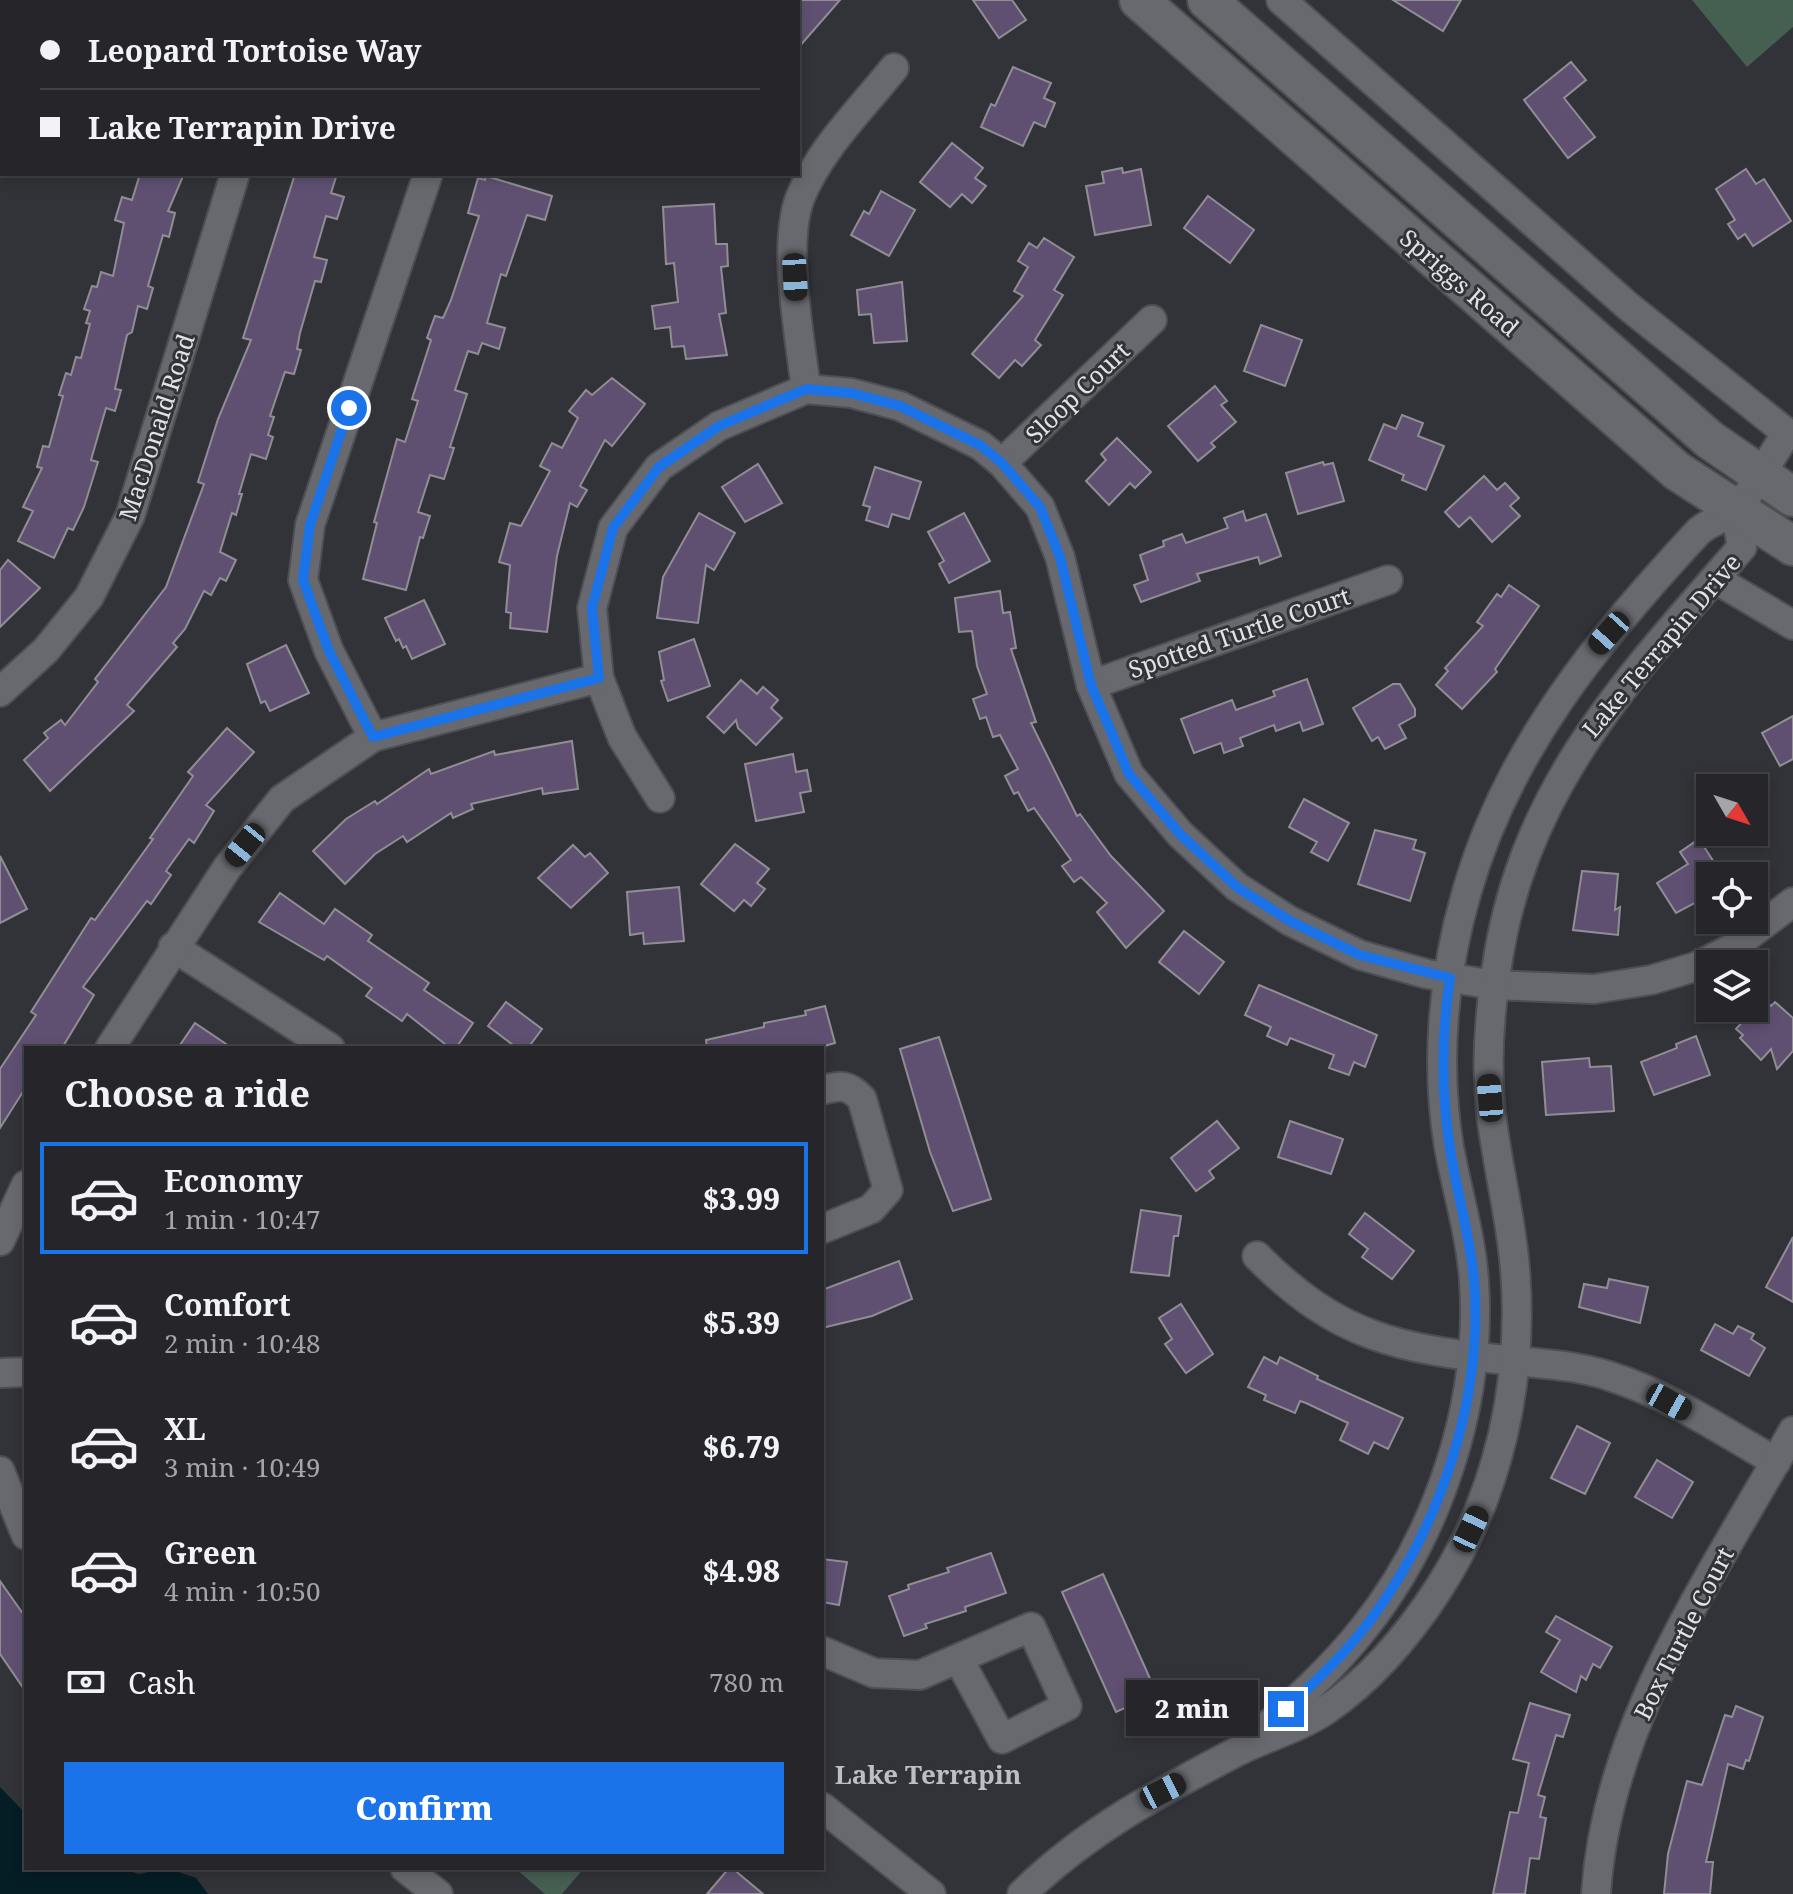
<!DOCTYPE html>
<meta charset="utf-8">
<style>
:root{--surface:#26262a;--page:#2e2e32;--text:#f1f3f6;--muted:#a4a5a8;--line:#424347;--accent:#1a73e8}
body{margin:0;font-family:"Noto Serif",serif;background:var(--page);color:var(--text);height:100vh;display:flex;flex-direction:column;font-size:30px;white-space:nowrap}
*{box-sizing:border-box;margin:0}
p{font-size:26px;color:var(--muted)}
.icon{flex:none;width:44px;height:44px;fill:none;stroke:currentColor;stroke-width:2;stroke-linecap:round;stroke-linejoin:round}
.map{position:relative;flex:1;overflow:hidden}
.side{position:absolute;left:24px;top:1046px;width:800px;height:824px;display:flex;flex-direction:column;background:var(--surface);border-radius:0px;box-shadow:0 4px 12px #0003,0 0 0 2px var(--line)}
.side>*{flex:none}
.guide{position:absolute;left:0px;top:0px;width:800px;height:176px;box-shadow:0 4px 12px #0003,0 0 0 2px var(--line);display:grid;align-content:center;height:176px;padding:0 40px;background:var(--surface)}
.needle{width:52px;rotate:129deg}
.buttons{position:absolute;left:1696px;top:774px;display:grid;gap:16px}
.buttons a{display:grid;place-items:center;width:72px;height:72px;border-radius:0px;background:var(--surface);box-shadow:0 4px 12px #0003,0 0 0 2px var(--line);font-size:40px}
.end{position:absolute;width:36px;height:36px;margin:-18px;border:10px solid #1a73e8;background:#fff;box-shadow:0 0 0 4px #fff}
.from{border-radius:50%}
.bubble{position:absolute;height:56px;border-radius:0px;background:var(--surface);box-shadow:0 4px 12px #0003,0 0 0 2px var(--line);font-size:26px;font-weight:800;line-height:56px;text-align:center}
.car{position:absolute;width:24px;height:48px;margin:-24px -12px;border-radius:10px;box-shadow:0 0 6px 2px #0007;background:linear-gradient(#222 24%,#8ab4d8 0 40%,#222 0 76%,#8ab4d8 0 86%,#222 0)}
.guide b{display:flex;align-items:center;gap:28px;height:76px;font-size:30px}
.guide b+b{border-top:2px solid var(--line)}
.guide i{width:20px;height:20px;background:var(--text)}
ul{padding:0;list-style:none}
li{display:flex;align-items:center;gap:24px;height:112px;margin:0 16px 12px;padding:0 24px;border:4px solid transparent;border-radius:0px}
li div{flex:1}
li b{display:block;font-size:30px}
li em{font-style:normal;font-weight:800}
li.on{border-color:var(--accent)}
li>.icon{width:72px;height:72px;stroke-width:1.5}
h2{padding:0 40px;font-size:36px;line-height:96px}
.pay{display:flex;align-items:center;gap:20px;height:88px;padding:0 40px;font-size:30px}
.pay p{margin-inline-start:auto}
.cta{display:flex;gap:16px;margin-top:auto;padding:16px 40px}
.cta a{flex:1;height:92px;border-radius:0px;background:var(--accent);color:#fff;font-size:32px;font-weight:800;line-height:92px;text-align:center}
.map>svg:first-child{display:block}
.green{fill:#455f51}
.water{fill:#051d24}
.building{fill:#5f5071;stroke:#908e94;stroke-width:2}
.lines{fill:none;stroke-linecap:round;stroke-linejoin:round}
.minor-casing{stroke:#4e4f53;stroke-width:32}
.secondary-casing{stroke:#4e4f53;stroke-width:42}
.minor{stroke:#67696e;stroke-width:28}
.secondary{stroke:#67696e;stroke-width:38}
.route{stroke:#1a73e8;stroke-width:10}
.labels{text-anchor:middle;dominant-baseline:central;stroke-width:6;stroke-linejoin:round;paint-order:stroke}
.street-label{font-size:24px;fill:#e2e3e6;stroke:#323338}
.neighbourhood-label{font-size:26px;font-weight:bold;fill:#bebfc6;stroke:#323338}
</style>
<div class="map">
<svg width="1793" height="1894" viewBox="0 0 1793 1894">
<rect width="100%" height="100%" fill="#323338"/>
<g class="green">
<path d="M1692 0H1793V27L1747 67Z"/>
<path d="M515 1868H584L562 1894H545Z"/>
</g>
<path class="water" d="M0 1787 26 1814V1868H117L139 1874 167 1868 196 1878 208 1894H0Z"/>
<g class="building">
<path d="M798 0H840L798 48Z"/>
<path d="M973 0H1012L1026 20 999 38Z"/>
<path d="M1393 0H1461L1443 31Z"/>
<path d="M1571 62 1586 80 1564 98 1595 137 1568 158 1524 100Z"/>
<path d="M1013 67 1051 83 1044 98 1055 103 1045 127 1034 122 1023 146 981 127 991 104 995 106Z"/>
<path d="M952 143 983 168 975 178 986 186 972 203 962 194 950 207 920 182Z"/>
<path d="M1122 168 1123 173 1141 169 1151 225 1095 235 1086 186 1104 183 1102 172Z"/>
<path d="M1746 169 1756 184 1764 179 1791 221 1753 246 1745 234 1738 239 1728 224 1735 220 1716 189Z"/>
<path d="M140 174H184L168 211 175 213 169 237 163 235 148 286 153 288 147 309 138 306 132 332 127 335 115 389 121 390 115 411 106 408 91 460 98 462 84 507 73 530 68 528 54 558 18 541 33 511 23 507 42 468 37 467 43 446 49 447 63 396 59 395 66 373 71 375 76 357 81 358 90 324 86 323 90 311 84 309 92 286 97 287 101 272 113 276 124 223 115 220 122 197 132 200Z"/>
<path d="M295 174H337L331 193 344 197 337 219 326 216 314 257 327 260 321 282 315 281 300 333 297 349 301 350 294 374 285 372 270 416 274 417 268 435 273 437 266 459 251 454 239 494H242L236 515 232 513 220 552 236 560 226 581 220 578 211 595 204 591 185 629 173 643 177 647 127 705 134 711 50 791 24 760 48 738 44 733 61 720 65 725 98 682 95 679 166 587 204 484 198 482 218 419 251 340 243 338Z"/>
<path d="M486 176 552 196 545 220 527 215 506 276 501 274 487 323 505 328 499 349 482 343 478 354 468 351 455 390 467 394 450 447 454 448 444 479 430 475 418 512 430 516 423 538 420 537 406 590 363 579 377 523 374 522 397 439 405 442 418 401 412 399 431 340 427 338 435 316 443 318 451 300 479 216 468 213 478 178 485 180Z"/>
<path d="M881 191 915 210 889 256 851 235 864 211 869 214Z"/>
<path d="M1208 196 1254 230 1230 263 1184 228Z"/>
<path d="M714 204 716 244H727L728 266 721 267 726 313 719 314 727 355 686 359 684 346 672 347 670 327 655 329 652 306 678 302 674 263 666 264 663 207Z"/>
<path d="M1044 238 1074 257 1054 290 1063 295 1035 340 1041 345 1022 366 1015 360 999 378 972 354 1023 296 1014 291 1028 267 1018 261 1029 243 1037 248Z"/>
<path d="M902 282 907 341 874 343 871 314 859 315 857 290Z"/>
<path d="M1261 325 1302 340 1285 386 1244 371Z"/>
<path d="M612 378 645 404 612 446 605 440 580 486 587 490 577 507 570 503 557 556 547 632 510 628 511 613 506 612 510 565 499 562 510 523 521 526 550 471 540 466 552 443 562 448 578 418 569 411 586 390 592 395Z"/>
<path d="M1215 386 1227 401 1221 405 1236 422 1211 443 1215 447 1198 461 1168 426Z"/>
<path d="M1402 415 1423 423 1418 436 1444 446 1426 490 1402 480 1404 475 1369 460 1384 424 1396 429Z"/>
<path d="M1117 438 1151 472 1135 488 1130 483 1109 505 1086 481 1106 460 1101 454Z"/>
<path d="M1323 462 1324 465 1333 463 1344 501 1298 514 1286 473Z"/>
<path d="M758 464 782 503 745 522 722 487Z"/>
<path d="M875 467 921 482 909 519 892 514 888 527 866 520 870 507 863 505Z"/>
<path d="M1484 476 1497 490 1505 483 1519 498 1510 506 1520 516 1492 542 1470 517 1459 527 1445 512Z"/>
<path d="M1243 511 1246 521 1266 514 1281 556 1260 564 1258 557 1197 574 1200 581 1141 602 1134 585 1148 580 1140 555 1164 546 1163 541 1182 534 1186 543 1228 528 1224 518Z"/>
<path d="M699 513 735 533 714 570 706 565 698 623 657 618 663 577Z"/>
<path d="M964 513 990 561 949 583 939 564 944 561 928 532Z"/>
<path d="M8 560 40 588 0 627V570Z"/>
<path d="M1509 585 1539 606 1495 669 1497 672 1462 709 1436 685 1448 671 1445 668 1483 626 1477 622 1497 594 1501 597Z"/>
<path d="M1000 591 1003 613 1010 612 1016 648 1011 649 1036 722 1031 723 1077 816 1080 814 1111 856 1164 911 1126 948 1097 912 1107 903 1081 877 1074 882 1062 866 1071 860 1034 808 1028 811 1018 792 1014 794 1005 776 1018 769 1000 735 993 737 986 717 980 719 973 699 987 694 977 666 972 631 959 632 955 598Z"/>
<path d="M424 600 445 644 412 659 406 646 403 648 399 639 396 641 385 618Z"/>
<path d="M694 639 710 686 668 701 661 681 664 680 659 652Z"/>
<path d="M286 645 309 693 270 711 265 701 261 703 247 664Z"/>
<path d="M1307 679 1323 724 1303 731 1300 722 1276 731 1274 725 1240 738 1243 746 1224 753 1221 743 1194 753 1181 719 1232 700 1236 710 1275 696 1273 691Z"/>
<path d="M741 680 757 694 763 687 778 700 771 708 782 718 756 745 738 728 736 720 724 733 707 717Z"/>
<path d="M1393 684H1400L1415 709V716L1399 725 1406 738 1385 749 1378 737 1372 741 1353 708Z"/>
<path d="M1793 716V759L1780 766 1762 733Z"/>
<path d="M227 728 254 752 206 805 214 811 194 843 189 839 166 871 171 875 151 904 147 901 83 987 94 995 62 1048H26V1087L0 1128V1069L36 1015 31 1012 91 918 95 920 153 839 150 838 193 776 188 772Z"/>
<path d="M572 741 578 789 543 794 542 788 471 804 473 809 453 818 451 813 407 842 403 836 375 854 345 884 313 851 346 819 375 801 377 804 429 769 431 774 494 751 495 755Z"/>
<path d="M793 754 796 772 807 770 811 791 800 793 804 812 756 821 745 764Z"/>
<path d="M1304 799 1349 823 1328 861 1311 852 1317 842 1289 827Z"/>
<path d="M1375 830 1416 840 1413 849 1425 853 1410 901 1358 884Z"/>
<path d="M1699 839 1723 876H1710V895L1676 913 1657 883 1688 864 1680 852Z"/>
<path d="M735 844 769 869 757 883 765 889 751 906 744 900 734 911 701 884Z"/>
<path d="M573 845 585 857 590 853 608 873 571 908 538 878Z"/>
<path d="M0 856 27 909 0 923Z"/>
<path d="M1582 871 1618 874 1615 910 1620 907 1618 935 1573 930Z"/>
<path d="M679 887 684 941 644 944 643 933 630 935 627 892Z"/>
<path d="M280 893 324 924 335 909 372 935 368 941 429 983 424 990 473 1023 456 1048H450L407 1014 402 1021 366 996 372 988 327 956 324 960 259 922Z"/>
<path d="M1184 931 1224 962 1199 994 1159 962Z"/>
<path d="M1259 985 1377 1035 1365 1067 1354 1062 1349 1075 1329 1068 1334 1055 1290 1038 1287 1045 1267 1036 1271 1027 1245 1015Z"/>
<path d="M1763 999 1771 1006 1775 1002 1793 1018V1051L1777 1069 1771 1049 1761 1060 1740 1038 1743 1035 1736 1029Z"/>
<path d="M506 1002 542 1029 528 1048H517L488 1026Z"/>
<path d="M825 1006 835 1043 817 1048H707L706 1040 764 1027V1023L806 1015 805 1011Z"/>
<path d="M195 1023 232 1048H178Z"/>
<path d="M1696 1036 1710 1075 1654 1095 1641 1062 1677 1048 1676 1044Z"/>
<path d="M939 1037 991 1199 953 1211 930 1152 900 1049Z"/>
<path d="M1589 1058 1590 1067 1611 1066 1614 1111 1546 1115 1542 1062Z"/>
<path d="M1217 1121 1239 1148 1209 1171 1214 1178 1196 1191 1171 1158Z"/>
<path d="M1290 1121 1343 1139 1331 1174 1278 1157Z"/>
<path d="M1141 1210 1181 1216 1178 1236H1174L1169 1276 1131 1272Z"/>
<path d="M1365 1213 1414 1251 1392 1279 1362 1257 1368 1249 1349 1234Z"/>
<path d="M1793 1237V1302L1766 1287Z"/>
<path d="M899 1261 912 1299 872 1316 822 1328V1290Z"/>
<path d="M1609 1279 1648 1287 1640 1323 1579 1307 1584 1284 1607 1288Z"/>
<path d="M1181 1304 1213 1354 1186 1373 1165 1344 1172 1339 1159 1318Z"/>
<path d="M1715 1324 1733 1334 1738 1326 1754 1334 1751 1339 1765 1348 1749 1376 1701 1350Z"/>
<path d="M1264 1357 1277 1364 1280 1357 1318 1376 1317 1379 1403 1418 1388 1449 1374 1442 1368 1454 1340 1440 1348 1423 1306 1403 1300 1401 1295 1413 1264 1400 1266 1395 1248 1387Z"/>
<path d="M1577 1426 1610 1443 1585 1494 1551 1478Z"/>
<path d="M1657 1460 1693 1482 1672 1518 1635 1497Z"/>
<path d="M991 1553 1006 1593 965 1607 966 1611 925 1624 927 1628 904 1636 889 1596 909 1589 908 1585 949 1572 947 1568Z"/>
<path d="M822 1559 847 1562 839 1605 822 1602Z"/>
<path d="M1103 1574 1157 1694 1116 1712 1062 1592Z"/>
<path d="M0 1581 26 1618V1692L0 1654Z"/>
<path d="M1556 1616 1612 1647 1600 1668 1593 1664 1586 1680 1581 1676 1576 1692 1541 1672 1560 1640 1546 1632Z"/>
<path d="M1530 1703 1570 1715 1563 1737 1556 1735 1538 1795 1545 1797 1540 1817 1546 1818 1539 1859 1530 1858 1525 1894H1493L1510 1812 1518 1813 1529 1763 1513 1759Z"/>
<path d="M1736 1706 1763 1717 1749 1761 1746 1760 1743 1769 1728 1764 1706 1862H1713L1710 1894H1664L1668 1854 1687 1781 1702 1785 1725 1715 1732 1717Z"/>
<path d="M729 1868H732L763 1894H707Z"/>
</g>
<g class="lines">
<g class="minor-casing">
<g id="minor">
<path d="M197 0 203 2"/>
<path d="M289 2V0"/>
<path d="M806 389C800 338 782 245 800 198 819 150 862 108 894 68"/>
<path d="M1002 463 1152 320"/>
<path d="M1715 579 1793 625"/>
<path d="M1091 685 1388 580"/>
<path d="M0 692 46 650 89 597 130 516 235 174"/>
<path d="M373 737 329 651 303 580 310 525 428 174"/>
<path d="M660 798 622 737 599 678 592 608 613 528 659 467 719 426 806 389 851 393 900 406 980 445 1002 463 1040 507 1060 557 1091 685 1129 774 1180 834 1237 887 1290 921 1360 955 1427 974 1494 985 1594 989 1651 980 1698 966 1732 948 1793 902"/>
<path d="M173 947 330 1048"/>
<path d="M110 1048 227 868 282 799 373 737 599 678"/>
<path d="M822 1090C841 1085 848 1084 862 1099L888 1190 871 1209 822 1229"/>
<path d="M0 1241 26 1185"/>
<path d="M1257 1256C1337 1337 1398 1349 1507 1360 1541 1364 1576 1365 1609 1376 1667 1394 1723 1431 1776 1462"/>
<path d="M0 1373 26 1372"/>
<path d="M0 1471 26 1535"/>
<path d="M822 1651 874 1673 920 1675 1031 1627 1067 1706 1002 1739 959 1660"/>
<path d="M1240 1750C1283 1712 1328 1674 1364 1628 1439 1534 1482 1402 1474 1281 1471 1236 1457 1191 1449 1147 1435 1064 1443 972 1467 891 1508 748 1599 639 1698 532 1709 521 1726 519 1737 508 1756 487 1771 456 1787 433L1629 307 1281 0"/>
<path d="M822 1807 931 1894"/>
<path d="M405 1868 438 1894"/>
<path d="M1022 1894C1085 1832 1158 1793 1236 1752 1266 1737 1299 1728 1326 1710 1371 1679 1410 1633 1439 1588 1499 1494 1524 1380 1515 1269 1511 1217 1497 1165 1491 1113 1486 1066 1489 1018 1496 972 1521 789 1627 680 1742 547L1735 510"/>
<path d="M1596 1894C1607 1722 1712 1577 1793 1431"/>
</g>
</g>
<g class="secondary-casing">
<g id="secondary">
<path d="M1139 0 1677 471 1793 546"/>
<path d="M1207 0 1710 440 1793 497"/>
</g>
</g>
<use href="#minor" class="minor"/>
<use href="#secondary" class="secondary"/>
</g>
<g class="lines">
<path class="route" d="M349 408 310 525 303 580 329 651 373 737 599 678 592 608 613 528 659 467 719 426 806 389 851 393 900 406 980 445 1002 463 1040 507 1060 557 1091 685 1110 729 1129 774 1180 834 1237 887 1290 921 1360 955 1450 978C1442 1032 1441 1087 1449 1141 1455 1188 1470 1233 1474 1279 1484 1400 1439 1531 1366 1626 1342 1657 1314 1683 1286 1709"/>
</g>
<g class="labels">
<g class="street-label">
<text transform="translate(1460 282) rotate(41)">Spriggs Road</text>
<text transform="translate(1077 392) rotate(-44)">Sloop Court</text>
<text transform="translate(156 427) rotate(-72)">MacDonald Road</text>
<text transform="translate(1239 632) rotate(-19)">Spotted Turtle Court</text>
<text transform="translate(1661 645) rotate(-50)">Lake Terrapin Drive</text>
<text transform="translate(1683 1633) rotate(-63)">Box Turtle Court</text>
</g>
<g class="neighbourhood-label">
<text x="928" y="1774">Lake Terrapin</text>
</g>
</g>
</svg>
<div class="buttons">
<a><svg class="needle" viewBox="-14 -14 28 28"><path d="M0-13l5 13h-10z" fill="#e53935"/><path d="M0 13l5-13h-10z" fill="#a4a5a8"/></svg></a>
<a><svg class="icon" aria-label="locate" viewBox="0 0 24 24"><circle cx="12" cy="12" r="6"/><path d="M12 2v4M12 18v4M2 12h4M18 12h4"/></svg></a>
<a><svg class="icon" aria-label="layers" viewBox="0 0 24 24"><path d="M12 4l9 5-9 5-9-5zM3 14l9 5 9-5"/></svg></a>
</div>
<i class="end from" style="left:349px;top:408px"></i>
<i class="end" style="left:1286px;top:1709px"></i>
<div class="bubble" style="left:1126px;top:1680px;width:132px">2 min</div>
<i class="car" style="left:795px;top:277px;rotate:177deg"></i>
<i class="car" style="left:1609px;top:633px;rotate:222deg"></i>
<i class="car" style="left:245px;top:845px;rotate:219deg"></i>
<i class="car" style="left:1490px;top:1098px;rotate:355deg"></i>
<i class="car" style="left:1669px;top:1402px;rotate:119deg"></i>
<i class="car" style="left:1471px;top:1529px;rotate:25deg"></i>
<i class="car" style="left:1163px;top:1791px;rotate:63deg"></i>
<div class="guide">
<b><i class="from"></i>Leopard Tortoise Way</b>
<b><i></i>Lake Terrapin Drive</b>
</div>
<section class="side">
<h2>Choose a ride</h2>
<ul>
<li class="on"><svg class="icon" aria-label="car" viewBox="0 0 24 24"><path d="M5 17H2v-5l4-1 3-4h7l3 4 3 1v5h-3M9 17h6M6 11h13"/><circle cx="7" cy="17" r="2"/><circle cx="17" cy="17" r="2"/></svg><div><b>Economy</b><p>1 min · 10:47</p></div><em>$3.99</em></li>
<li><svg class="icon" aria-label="car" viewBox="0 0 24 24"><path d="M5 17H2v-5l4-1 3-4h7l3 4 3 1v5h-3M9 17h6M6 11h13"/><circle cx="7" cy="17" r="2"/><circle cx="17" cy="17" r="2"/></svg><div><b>Comfort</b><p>2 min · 10:48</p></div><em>$5.39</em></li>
<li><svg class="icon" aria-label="car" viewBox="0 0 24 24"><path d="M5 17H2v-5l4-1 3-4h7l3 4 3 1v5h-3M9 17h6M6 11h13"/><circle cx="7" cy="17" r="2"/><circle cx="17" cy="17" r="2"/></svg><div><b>XL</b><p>3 min · 10:49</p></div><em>$6.79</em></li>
<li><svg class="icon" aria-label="car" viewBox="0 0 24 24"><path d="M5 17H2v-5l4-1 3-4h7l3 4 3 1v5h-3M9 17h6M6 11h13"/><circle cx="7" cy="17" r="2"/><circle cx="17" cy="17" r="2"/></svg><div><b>Green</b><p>4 min · 10:50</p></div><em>$4.98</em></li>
</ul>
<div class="pay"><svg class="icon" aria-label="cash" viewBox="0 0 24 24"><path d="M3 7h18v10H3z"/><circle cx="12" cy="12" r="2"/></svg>Cash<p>780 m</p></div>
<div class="cta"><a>Confirm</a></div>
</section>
</div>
